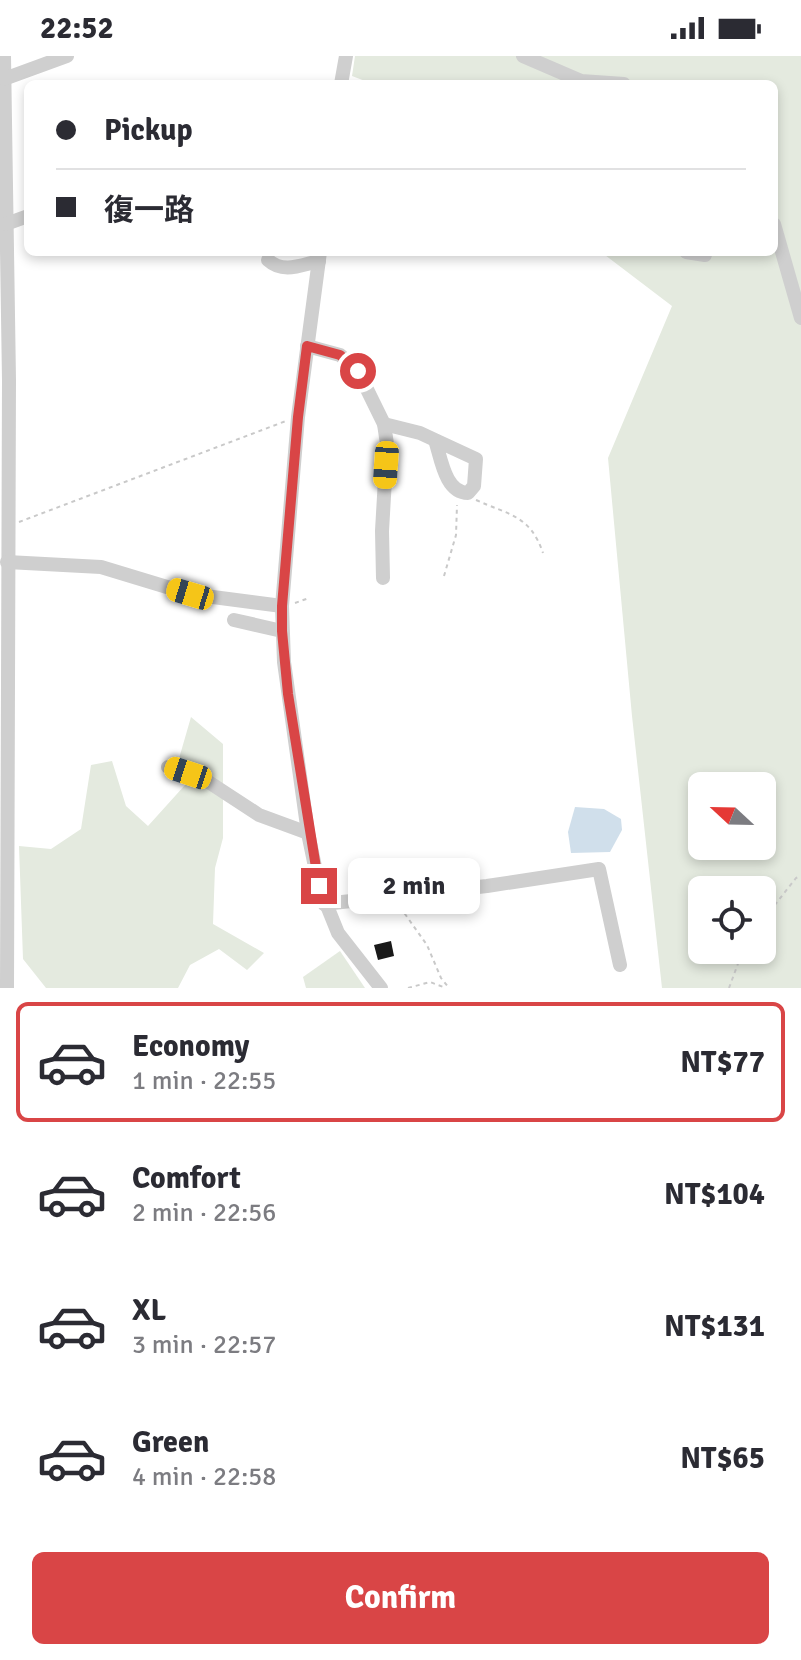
<!DOCTYPE html>
<meta charset="utf-8">
<style>
:root{--surface:#fff;--page:#f7f7f7;--text:#2b2b33;--muted:#7c7c81;--line:#e1e1e2;--accent:#d94546}
body{margin:0;font-family:Signika,"Noto Sans TC",sans-serif;background:var(--page);color:var(--text);height:100vh;display:flex;flex-direction:column;font-size:30px;white-space:nowrap}
*{box-sizing:border-box;margin:0}
p{font-size:26px;color:var(--muted)}
.icon{flex:none;width:44px;height:44px;fill:none;stroke:currentColor;stroke-width:2;stroke-linecap:round;stroke-linejoin:round}
.map{position:relative;height:932px;overflow:hidden}
.sheet{display:flex;flex-direction:column;background:var(--surface);flex:1}
.sheet>*{flex:none}
.top-card{position:absolute;left:24px;top:24px;width:754px;height:176px;border-radius:12px;box-shadow:0 4px 12px #0003;display:grid;align-content:center;height:176px;padding:0 32px;background:var(--surface)}
.needle{width:52px;rotate:292deg}
.controls{position:absolute;left:688px;top:716px;display:grid;gap:16px}
.controls a{display:grid;place-items:center;width:88px;height:88px;border-radius:12px;background:var(--surface);box-shadow:0 4px 12px #0003;font-size:40px}
.end{position:absolute;width:36px;height:36px;margin:-18px;border:10px solid #d94546;background:#fff;box-shadow:0 0 0 4px #fff}
.from{border-radius:50%}
.bubble{position:absolute;height:56px;border-radius:12px;background:var(--surface);box-shadow:0 4px 12px #0003;font-size:26px;font-weight:700;line-height:56px;text-align:center}
.car{position:absolute;width:24px;height:48px;margin:-24px -12px;border-radius:10px;box-shadow:0 0 6px 2px #0007;background:linear-gradient(#f5c518 24%,#345 0 40%,#f5c518 0 76%,#345 0 86%,#f5c518 0)}
.top-card b{display:flex;align-items:center;gap:28px;height:76px;font-size:30px}
.top-card b+b{border-top:2px solid var(--line)}
.top-card i{width:20px;height:20px;background:var(--text)}
ul{padding:14px 0 0;list-style:none}
li{display:flex;align-items:center;gap:24px;height:120px;margin:0 16px 12px;padding:0 16px;border:4px solid transparent;border-radius:12px}
li div{flex:1}
li b{display:block;font-size:30px}
li em{font-style:normal;font-weight:700}
li.selected{border-color:var(--accent)}
li>.icon{width:72px;height:72px;stroke-width:1.5}
.primary-button{display:flex;gap:16px;margin-top:auto;padding:16px 32px}
.primary-button a{flex:1;height:92px;border-radius:12px;background:var(--accent);color:#fff;font-size:32px;font-weight:700;line-height:92px;text-align:center}
.status{display:flex;justify-content:space-between;align-items:center;height:56px;padding:0 40px;background:var(--surface);direction:ltr}
.status svg{height:22px;fill:currentColor}
.map>svg:first-child{display:block}
.green{fill:#e4eadf;fill-rule:evenodd}
.water{fill:#d0dfeb}
.building{fill:#191919}
.lines{fill:none;stroke-linecap:round;stroke-linejoin:round}
.path{stroke:#c9c9c9;stroke-width:2;stroke-dasharray:4 4;stroke-linecap:butt}
.minor{stroke:#cfcfcf;stroke-width:14}
.route{stroke:#d94546;stroke-width:10}
</style>
<div class="status"><b>22:52</b><svg viewBox="0 0 49 12"><path d="M0 12V9h3v3zM5 12V6h3v6zM10 12V3h3v9zM15 12V0h3v12zM26 1h20v11H26zM47 4h2v5h-2z"/></svg></div>
<div class="map">
<svg width="801" height="932" viewBox="0 0 801 932">
<rect width="100%" height="100%" fill="#fff"/>
<g class="green">
<path d="M355 0H801V932H662L632 660 608 402 672 250 601 196H774V28H373L352 20ZM702 730H762V790H702ZM702 834H762V894H702Z"/>
<path d="M191 661 223 688V782L215 812 213 868 264 897 247 914 219 893 190 909 178 932H46L23 903 19 790 51 793 81 773 91 709 112 705 126 750 148 770 185 729 178 706Z"/>
<path d="M340 895 365 932H306L303 921Z"/>
</g>
<path class="water" d="M575 751 604 753 621 763 622 774 610 796 571 797 568 776Z"/>
<path class="building" d="M391 885 394 900 378 904 374 889Z"/>
<g class="lines">
<g class="path">
<path d="M476 444C509 459 530 459 543 497"/>
<path d="M19 466 286 365"/>
<path d="M444 520 456 479 457 449"/>
<path d="M295 547 309 542"/>
<path d="M400 851 427 889 441 922 449 932"/>
<path d="M762 859 774 850 796 822 801 820"/>
<path d="M408 932 430 926 446 932"/>
<path d="M729 932 743 894"/>
</g>
<g class="minor">
<path d="M4 0 9 324 7 932"/>
<path d="M523 0 581 25 624 28"/>
<path d="M4 23 67 0"/>
<path d="M341 28 346 0"/>
<path d="M6 168 28 160"/>
<path d="M774 168 801 262"/>
<path d="M320 196 298 361 282 550 284 606 308 777 319 830 338 877 381 932"/>
<path d="M686 196 705 199"/>
<path d="M268 204C283 218 301 209 319 205"/>
<path d="M307 290 340 299 358 315 384 368 387 388 382 475 383 522"/>
<path d="M384 368 420 377 435 384C441 402 445 437 468 437L474 430 476 403 435 384"/>
<path d="M7 506 101 511 190 538 282 550"/>
<path d="M234 564 282 575"/>
<path d="M168 711 207 725 259 759 308 777"/>
<path d="M324 848 487 830 599 813 620 909"/>
</g>
</g>
<g class="lines">
<path class="route" d="M319 830 288 638 282 575V550L298 361 307 290 340 299 358 315"/>
</g>
</svg>
<div class="controls">
<a><svg class="needle" viewBox="-14 -14 28 28"><path d="M0-13l5 13h-10z" fill="#e53935"/><path d="M0 13l5-13h-10z" fill="#7c7c81"/></svg></a>
<a><svg class="icon" aria-label="locate" viewBox="0 0 24 24"><circle cx="12" cy="12" r="6"/><path d="M12 2v4M12 18v4M2 12h4M18 12h4"/></svg></a>
</div>
<i class="end from" style="left:358px;top:315px"></i>
<i class="end" style="left:319px;top:830px"></i>
<div class="bubble" style="left:348px;top:802px;width:132px">2 min</div>
<i class="car" style="left:386px;top:409px;rotate:184deg"></i>
<i class="car" style="left:190px;top:538px;rotate:287deg"></i>
<i class="car" style="left:188px;top:717px;rotate:288deg"></i>
<div class="top-card">
<b><i class="from"></i>Pickup</b>
<b><i></i>復一路</b>
</div>
</div>
<section class="sheet">
<ul>
<li class="selected"><svg class="icon" aria-label="car" viewBox="0 0 24 24"><path d="M5 17H2v-5l4-1 3-4h7l3 4 3 1v5h-3M9 17h6M6 11h13"/><circle cx="7" cy="17" r="2"/><circle cx="17" cy="17" r="2"/></svg><div><b>Economy</b><p>1 min · 22:55</p></div><em>NT$77</em></li>
<li><svg class="icon" aria-label="car" viewBox="0 0 24 24"><path d="M5 17H2v-5l4-1 3-4h7l3 4 3 1v5h-3M9 17h6M6 11h13"/><circle cx="7" cy="17" r="2"/><circle cx="17" cy="17" r="2"/></svg><div><b>Comfort</b><p>2 min · 22:56</p></div><em>NT$104</em></li>
<li><svg class="icon" aria-label="car" viewBox="0 0 24 24"><path d="M5 17H2v-5l4-1 3-4h7l3 4 3 1v5h-3M9 17h6M6 11h13"/><circle cx="7" cy="17" r="2"/><circle cx="17" cy="17" r="2"/></svg><div><b>XL</b><p>3 min · 22:57</p></div><em>NT$131</em></li>
<li><svg class="icon" aria-label="car" viewBox="0 0 24 24"><path d="M5 17H2v-5l4-1 3-4h7l3 4 3 1v5h-3M9 17h6M6 11h13"/><circle cx="7" cy="17" r="2"/><circle cx="17" cy="17" r="2"/></svg><div><b>Green</b><p>4 min · 22:58</p></div><em>NT$65</em></li>
</ul>
<div class="primary-button"><a>Confirm</a></div>
</section>
